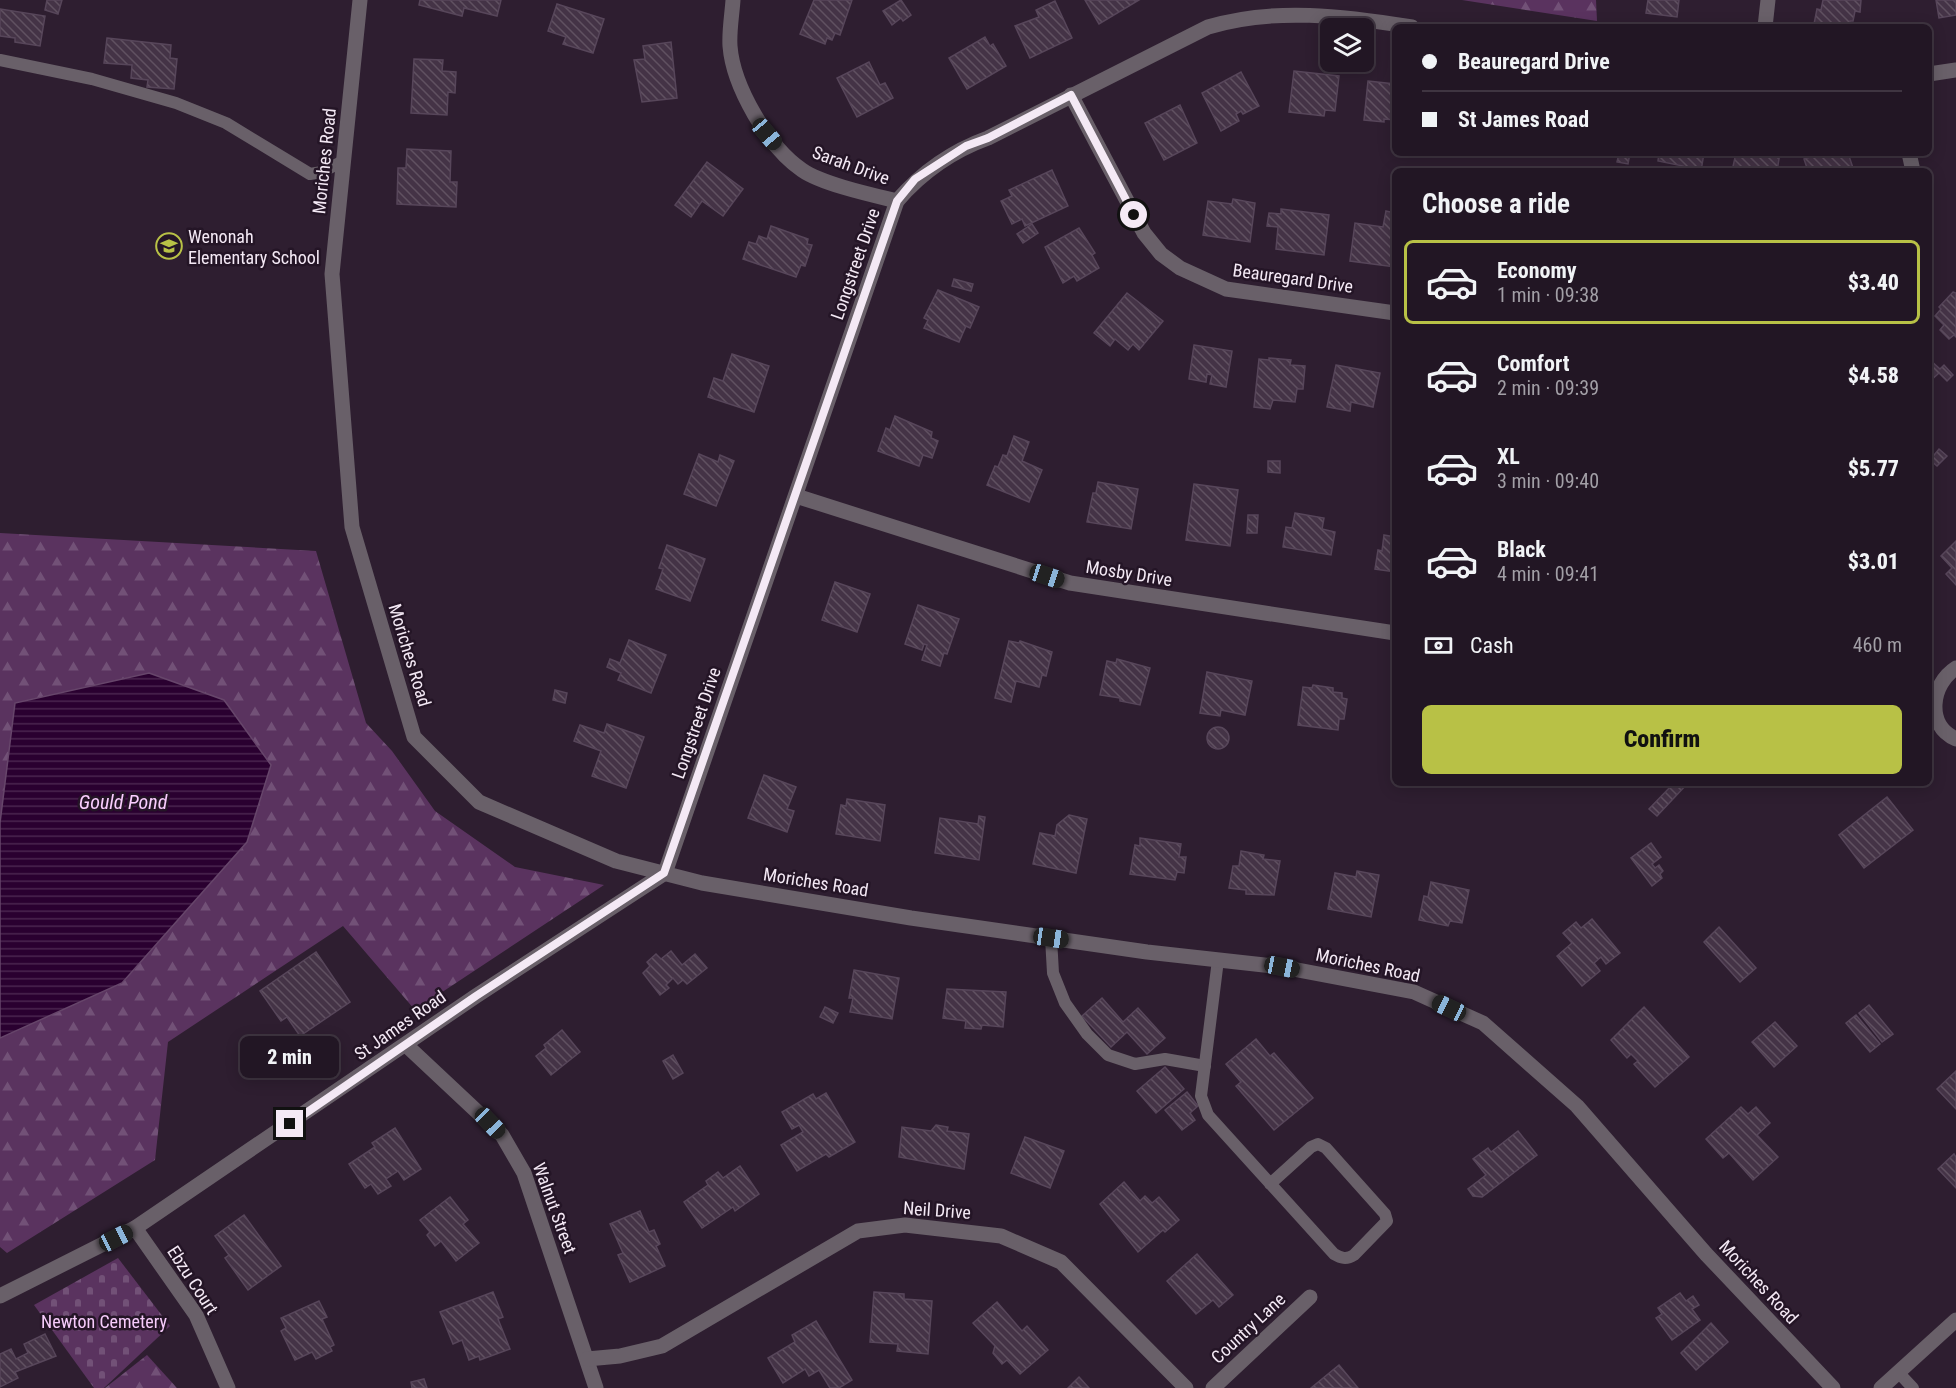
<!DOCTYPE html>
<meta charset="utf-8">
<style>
:root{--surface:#221624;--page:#2a1f2c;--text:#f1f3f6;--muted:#a29fa6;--line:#3f3541;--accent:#b8c146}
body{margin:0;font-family:"Roboto Condensed",sans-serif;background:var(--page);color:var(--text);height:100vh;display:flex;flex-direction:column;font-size:22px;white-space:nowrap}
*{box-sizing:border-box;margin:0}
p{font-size:20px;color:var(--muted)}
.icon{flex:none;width:33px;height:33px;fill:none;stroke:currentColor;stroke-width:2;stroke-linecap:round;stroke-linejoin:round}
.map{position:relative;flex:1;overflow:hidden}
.drawer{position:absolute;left:1392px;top:168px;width:540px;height:618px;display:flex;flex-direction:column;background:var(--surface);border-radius:9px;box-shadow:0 3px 15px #0003,0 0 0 2px var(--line)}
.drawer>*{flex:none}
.guide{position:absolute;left:1392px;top:24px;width:540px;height:132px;border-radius:9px;box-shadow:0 3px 15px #0003,0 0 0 2px var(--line);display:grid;align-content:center;height:132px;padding:0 30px;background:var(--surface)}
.controls{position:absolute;left:1320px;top:18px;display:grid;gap:12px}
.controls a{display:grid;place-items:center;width:54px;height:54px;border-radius:9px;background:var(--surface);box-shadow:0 3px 15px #0003,0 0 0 2px var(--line);font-size:30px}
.end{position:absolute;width:27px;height:27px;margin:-14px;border:8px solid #f4e9f5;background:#111;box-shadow:0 0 0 3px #111}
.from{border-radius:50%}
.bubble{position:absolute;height:42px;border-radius:9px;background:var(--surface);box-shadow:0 3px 15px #0003,0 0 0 2px var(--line);font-size:20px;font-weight:800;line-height:42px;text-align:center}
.car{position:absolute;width:18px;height:36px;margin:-18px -9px;border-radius:8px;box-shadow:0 0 4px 2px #0007;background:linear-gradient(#222 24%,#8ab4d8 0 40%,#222 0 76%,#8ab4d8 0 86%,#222 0)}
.guide b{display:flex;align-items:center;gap:21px;height:57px;font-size:22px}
.guide b+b{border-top:2px solid var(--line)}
.guide i{width:15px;height:15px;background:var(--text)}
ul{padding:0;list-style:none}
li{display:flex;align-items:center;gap:18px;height:84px;margin:0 12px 9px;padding:0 18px;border:3px solid transparent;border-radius:9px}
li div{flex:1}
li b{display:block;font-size:22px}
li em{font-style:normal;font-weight:800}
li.active{border-color:var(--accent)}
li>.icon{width:54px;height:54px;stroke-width:1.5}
h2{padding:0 30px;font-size:27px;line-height:72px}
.pay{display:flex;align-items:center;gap:15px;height:66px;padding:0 30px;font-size:22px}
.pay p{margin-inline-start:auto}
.cta{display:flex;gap:12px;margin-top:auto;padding:12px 30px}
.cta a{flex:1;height:69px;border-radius:9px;background:var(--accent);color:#111;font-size:24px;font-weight:800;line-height:69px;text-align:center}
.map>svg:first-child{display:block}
.forest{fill:url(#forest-firs)}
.cemetery{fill:url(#cemetery-stones)}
.water{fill:url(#water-rules);stroke:#67466b;stroke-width:1.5}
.building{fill:url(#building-back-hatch);stroke:#57465a;stroke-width:1.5}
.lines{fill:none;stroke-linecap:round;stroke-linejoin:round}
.service{stroke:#696069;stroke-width:12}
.minor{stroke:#696069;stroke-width:15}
.tertiary{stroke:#696069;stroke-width:15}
.route{stroke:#f4e9f5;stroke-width:8}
.labels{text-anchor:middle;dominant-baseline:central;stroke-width:5;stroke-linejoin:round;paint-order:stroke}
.street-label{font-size:18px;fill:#f4e9f5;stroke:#241526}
.poi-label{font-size:18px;fill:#f4e9f5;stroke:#241526;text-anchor:start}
.park-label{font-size:18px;fill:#f7ccfc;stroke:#241526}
.water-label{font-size:20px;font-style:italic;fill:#f9cdfe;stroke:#241526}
</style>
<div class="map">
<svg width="1956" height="1388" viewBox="0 0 1956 1388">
<defs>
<pattern id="forest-firs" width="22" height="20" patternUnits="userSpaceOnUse" patternTransform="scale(1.5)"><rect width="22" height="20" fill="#5a335f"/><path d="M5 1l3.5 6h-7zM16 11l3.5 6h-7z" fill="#725177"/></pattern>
<pattern id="cemetery-stones" width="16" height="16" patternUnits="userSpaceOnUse" patternTransform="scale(1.5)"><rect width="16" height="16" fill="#5a335f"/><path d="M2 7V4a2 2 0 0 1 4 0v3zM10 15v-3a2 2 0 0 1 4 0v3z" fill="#725177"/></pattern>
<pattern id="water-rules" width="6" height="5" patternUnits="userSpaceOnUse" patternTransform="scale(1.5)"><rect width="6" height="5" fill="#2a0030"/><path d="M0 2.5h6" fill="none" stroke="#4a254f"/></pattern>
<pattern id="building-back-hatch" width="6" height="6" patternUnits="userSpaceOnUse" patternTransform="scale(1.5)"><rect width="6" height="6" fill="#443346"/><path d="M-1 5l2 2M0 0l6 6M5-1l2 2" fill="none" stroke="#605161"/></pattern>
</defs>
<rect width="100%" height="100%" fill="#2e1e30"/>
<g class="forest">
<path d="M1462 0H1596L1597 21Z"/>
<path d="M0 533 316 551 366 723 392 751 435 811 515 867 604 885 415 1010 343 926 168 1042 155 1160 7 1253 0 1247V1038L122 983 15 704 0 823Z"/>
<path d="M147 1355 177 1388H105Z"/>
</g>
<path class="cemetery" d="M118 1258 170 1326 104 1388H94L34 1305Z"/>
<path class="water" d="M149 673 224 700 271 765 247 842 122 983 0 1038V823L15 703Z"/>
<g class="building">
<path d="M47 0H62L58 14 45 10Z"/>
<path d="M420 0H501L497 16 464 8 462 16 419 5Z"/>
<path d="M814 0H852L840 35 835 33 832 40 827 38 825 44 800 34Z"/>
<path d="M901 0 911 15 903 21 901 18 892 25 883 11Z"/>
<path d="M1085 0H1139L1099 24Z"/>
<path d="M1648 0H1679L1677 17 1646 13Z"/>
<path d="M1823 0H1861L1860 12 1855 11 1853 21H1850L1849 27 1814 24 1817 9 1821 10Z"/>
<path d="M1936 0H1956V15L1939 18Z"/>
<path d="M1055 1 1072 38 1030 58 1015 26 1039 17 1036 10Z"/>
<path d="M557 4 604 19 593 53 563 44 566 37 548 31Z"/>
<path d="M0 9 45 16 40 46 15 42V38L0 36Z"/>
<path d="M985 37 990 46 993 44 1006 66 967 89 949 58Z"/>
<path d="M107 38 171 45 170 58 177 59 174 89 147 87 148 80 131 78 132 65 104 63Z"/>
<path d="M671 42 677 98 642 102 634 60 645 59 643 46Z"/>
<path d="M414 59 443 60 442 71 456 72 455 93 448 92 447 115 411 113Z"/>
<path d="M869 62 880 85 885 83 893 98 857 117 837 78Z"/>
<path d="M1294 71 1339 76 1335 111 1325 110 1324 116 1289 112Z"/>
<path d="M1241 72 1259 106 1243 114 1241 111 1236 114 1239 121 1221 131 1202 93Z"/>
<path d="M1368 81 1395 84V120L1384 119V122L1364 120Z"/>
<path d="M1180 105 1197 143 1164 160 1145 123Z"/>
<path d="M407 149 451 151 450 182H457L456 207 397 204 398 168H406Z"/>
<path d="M1614 153H1630L1628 164 1617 162 1619 154Z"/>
<path d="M1659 153H1704L1701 171H1682L1683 166 1658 161Z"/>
<path d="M1736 153H1780L1777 171H1732Z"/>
<path d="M1823 153H1848L1854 171H1808L1804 159Z"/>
<path d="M707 162 743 189 723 216 702 201 691 217 675 205Z"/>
<path d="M1052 170 1068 206 1025 226 1022 219 1012 224 1001 201 1012 196 1009 190Z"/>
<path d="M1233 199 1255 203 1250 242 1203 235 1208 201 1232 204Z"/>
<path d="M1281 209 1329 215 1324 255 1276 249 1278 227 1267 226 1269 213 1281 214Z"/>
<path d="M1386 211 1395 213V267L1350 261 1355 223 1383 227Z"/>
<path d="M1032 224 1038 233 1023 243 1017 234Z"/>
<path d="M771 226 808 239 807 244 812 245 805 266 801 265 796 277 743 259 749 242 756 244 759 236 767 239Z"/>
<path d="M1079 228 1095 253 1092 255 1099 268 1077 281 1074 276 1063 283 1045 247Z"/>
<path d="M954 279 973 284 971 291 952 286Z"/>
<path d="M938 290 979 307 970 328 966 326 959 342 924 328 928 320 924 318Z"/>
<path d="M1953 292 1956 293V337L1954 335 1949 339 1940 330 1944 325 1935 316 1941 309 1939 307Z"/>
<path d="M1127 293 1163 321 1139 350 1133 344 1128 350 1115 339 1110 346 1094 333Z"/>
<path d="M1194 345 1232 351 1226 387 1210 384 1212 375 1207 374 1206 382 1189 379Z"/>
<path d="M732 354 769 366 754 412 708 397 714 378 723 381Z"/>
<path d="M1269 358 1291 360 1290 365 1305 366 1303 389H1297L1295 402 1273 400 1270 409 1254 407 1259 359 1269 360Z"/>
<path d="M1929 359 1940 369 1944 365 1953 375 1947 381 1939 373 1929 382Z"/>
<path d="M1336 365 1380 373 1373 407 1351 402 1350 411 1327 407Z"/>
<path d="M895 416 932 432 931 438 938 441 932 458 923 455 919 466 878 451 886 428 890 430Z"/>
<path d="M1014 436 1029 442 1022 461 1042 470 1029 502 987 485 995 466 998 467 1003 455 1007 456Z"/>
<path d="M1939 449 1947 456 1937 466 1930 460Z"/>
<path d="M699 454 718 462 720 455 734 461 716 506 684 494Z"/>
<path d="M1268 461H1280V473L1268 472Z"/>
<path d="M1098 482 1138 489 1131 529 1087 522 1093 493H1096Z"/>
<path d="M1194 484 1238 490 1230 546 1186 540Z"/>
<path d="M1295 513 1324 518 1322 529 1335 532 1331 555 1283 547 1286 527 1292 528Z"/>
<path d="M1248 515H1258L1257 533H1247Z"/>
<path d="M1384 535 1395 537V572L1375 569 1378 550 1382 551Z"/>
<path d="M1956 541V585L1946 574 1952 568 1941 556Z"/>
<path d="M667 545 705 559 690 601 656 589 663 569 659 568Z"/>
<path d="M835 582 870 594 857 632 822 620Z"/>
<path d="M918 605 959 619 947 654 944 653 940 666 922 660 927 645 924 644 922 650 905 644Z"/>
<path d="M629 640 666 655 651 693 618 680 621 673 607 667 610 659 620 663Z"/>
<path d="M1009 641 1019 643 1020 641 1052 652 1046 676 1042 675 1039 687 1016 681 1011 702 995 698Z"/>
<path d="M1117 659 1150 668 1140 705 1120 701V698L1100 695 1107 661 1116 663Z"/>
<path d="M1207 672 1252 681 1245 715 1221 710 1220 716 1200 713Z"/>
<path d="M1313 685 1333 688V692L1342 693V698L1347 699 1344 719H1339L1338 730 1298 725 1303 687 1312 688Z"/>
<path d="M555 690 567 693 565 703 553 700Z"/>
<path d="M607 724 644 737 626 788 592 776 601 751 574 741 580 725 604 733Z"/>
<circle cx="1218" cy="738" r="11"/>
<path d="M764 775 796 787 787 809 794 811 787 832 748 818Z"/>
<path d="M1674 783H1688L1657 816 1649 809Z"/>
<path d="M1887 797 1913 830 1864 868 1839 835Z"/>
<path d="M847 799 885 805 880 841 836 834 841 805 846 806Z"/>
<path d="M1069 815 1087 819 1076 873 1033 864 1040 833 1055 836 1057 825Z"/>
<path d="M979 816 985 817 979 860 935 853 940 818 978 824Z"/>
<path d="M1140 838 1181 844 1179 857H1186L1184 873 1177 872 1175 880 1130 874 1135 845 1140 846Z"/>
<path d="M1651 843 1661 857 1652 864 1655 868 1659 865 1663 871 1660 874 1662 878 1652 886 1631 858Z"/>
<path d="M1241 851 1264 855 1263 859 1280 861 1274 895 1246 894V890L1229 888 1233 866H1239Z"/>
<path d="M1357 871 1379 875 1371 917 1328 909 1335 873 1356 877Z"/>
<path d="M1431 882 1469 890 1462 923 1450 921 1448 926 1419 920 1424 896 1428 897Z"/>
<path d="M1592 919 1620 953 1606 964 1601 957 1594 963 1600 971 1582 986 1557 956 1572 943 1563 933 1576 922 1581 928Z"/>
<path d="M1719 927 1756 968 1740 982 1704 942Z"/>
<path d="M671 951 682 965 695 954 707 968 687 984 683 980 678 984 673 978 666 985 669 988 660 995 643 973 650 966 647 962 656 954 661 959Z"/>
<path d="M316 952 350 1002 300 1036 287 1017 281 1021 260 991Z"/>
<path d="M854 970 899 978 892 1019 850 1012 853 998H849Z"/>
<path d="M947 989 1006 992 1003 1027 982 1025 981 1029 965 1028 966 1021 943 1018Z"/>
<path d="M1102 998 1123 1022 1138 1008 1165 1038 1147 1054 1127 1032 1111 1047 1082 1016Z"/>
<path d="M1869 1005 1893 1034 1882 1042 1859 1013Z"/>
<path d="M825 1007 838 1013 833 1023 820 1017Z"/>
<path d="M1644 1007 1689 1057 1655 1087 1634 1064 1638 1061 1631 1054 1627 1058 1611 1040Z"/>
<path d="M1856 1015 1880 1044 1870 1052 1846 1023Z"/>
<path d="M1775 1022 1797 1046 1774 1067 1752 1042Z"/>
<path d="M562 1030 580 1052 551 1075 536 1056 546 1048 544 1045Z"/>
<path d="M1256 1039 1270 1056 1274 1053 1313 1098 1274 1130 1236 1086 1241 1082 1226 1064Z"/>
<path d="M673 1055 683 1073 673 1079 663 1061Z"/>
<path d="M1165 1067 1184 1089 1156 1113 1137 1091Z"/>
<path d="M1956 1071V1109L1937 1089Z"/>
<path d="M1187 1092 1198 1106 1190 1113 1195 1120 1182 1130 1165 1110Z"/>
<path d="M826 1093 855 1142 829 1157 826 1154 797 1171 781 1145 803 1132 799 1125 792 1129 782 1112 813 1094 816 1099Z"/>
<path d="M1741 1107 1748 1114 1756 1107 1770 1123 1757 1135 1778 1157 1753 1180 1729 1153 1723 1158 1706 1139Z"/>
<path d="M936 1125 948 1127 947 1131 969 1134 964 1169 899 1157 902 1127 931 1131Z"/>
<path d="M395 1128 421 1169 404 1180 398 1171 386 1179 391 1186 378 1194 371 1184 365 1188 349 1164 375 1147 372 1143Z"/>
<path d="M1518 1131 1537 1155 1482 1197 1473 1196 1468 1189 1486 1175 1473 1159 1488 1148 1491 1152Z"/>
<path d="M1025 1137 1064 1151 1050 1188 1011 1173Z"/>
<path d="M1954 1154 1956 1157V1188L1938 1169Z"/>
<path d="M740 1166 759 1194 735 1211 733 1207 702 1228 684 1202 708 1185 706 1181 718 1172 723 1178Z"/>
<path d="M1124 1182 1140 1201 1145 1196 1152 1203 1159 1197 1179 1220 1165 1232 1163 1230 1138 1252 1100 1204Z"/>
<path d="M450 1197 468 1220 463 1224 479 1243 456 1261 441 1241 435 1246 427 1235 430 1232 420 1220Z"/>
<path d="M640 1211 649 1232 654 1230 660 1244 656 1246 665 1266 630 1282 618 1255 623 1253 610 1224Z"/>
<path d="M244 1215 281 1266 248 1290 225 1258 229 1255 215 1236Z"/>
<path d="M1197 1254 1233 1295 1219 1307 1213 1300 1196 1314 1167 1281Z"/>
<path d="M493 1292 503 1317 498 1319 510 1349 480 1360 479 1356 469 1360 462 1340 453 1344 440 1312Z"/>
<path d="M874 1292 904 1294V1299L932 1301 928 1354 897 1351 898 1344 870 1342Z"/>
<path d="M1680 1293 1686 1301 1693 1296 1699 1305 1692 1309 1700 1320 1672 1340 1656 1318 1662 1314 1658 1308Z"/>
<path d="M319 1301 327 1317 322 1319 334 1345 330 1347 332 1351 316 1359 312 1352 295 1360 281 1331 286 1328 281 1318Z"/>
<path d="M997 1302 1022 1331 1027 1326 1048 1350 1020 1374 1007 1360 1002 1364 993 1353 995 1346 973 1323Z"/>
<path d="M816 1321 852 1380 839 1388H830L819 1370 809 1376 805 1369 783 1383 768 1358 795 1342 792 1335Z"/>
<path d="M1711 1323 1728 1342 1696 1370 1681 1353Z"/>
<path d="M45 1334 56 1356 15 1372 18 1378 0 1387V1354L11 1349 16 1359 28 1353 24 1344Z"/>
<path d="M1339 1365 1358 1388H1311Z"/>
<path d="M1079 1377 1089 1388H1068Z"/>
<path d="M424 1379 427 1388H412L411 1382Z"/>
</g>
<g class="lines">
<g class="service">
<path d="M0 60 92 79 176 103 226 123 310 174 322 172 343 161"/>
<path d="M1051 938 1053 973 1065 1003 1087 1034 1108 1055 1135 1064 1165 1059 1205 1066"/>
<path d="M1218 960 1201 1096 1208 1115 1334 1254C1341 1258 1346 1260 1354 1255L1387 1221 1385 1214 1326 1148 1318 1144 1311 1147 1270 1184"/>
<path d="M1898 1372 1913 1388"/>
</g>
<g class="minor">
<path d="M733 0C732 15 729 31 730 46 733 86 768 147 802 170 822 184 872 195 897 201"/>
<path d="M1765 27 1768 0"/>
<path d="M1929 74 1956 70"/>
<path d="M1071 95 1144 233 1161 254 1180 268 1226 289 1395 313"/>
<path d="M1909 153 1913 171"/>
<path d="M796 496 1070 583 1395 633"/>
<path d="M1956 668C1931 684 1925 725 1956 739"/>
<path d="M406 1045 502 1135 524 1173 596 1388"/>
<path d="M135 1228 196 1315 228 1388"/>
<path d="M0 1296 135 1228 476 996 665 873 897 201C922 172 952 151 988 138L1208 27C1274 7 1345 16 1412 27"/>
<path d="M587 1359 620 1356 662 1346 858 1231 905 1225 1001 1236 1061 1262 1186 1388"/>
<path d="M1213 1388 1310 1297"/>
</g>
<g class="tertiary">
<path d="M360 0 332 274 352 527 414 737 479 802 616 861 702 883 911 918 1147 952 1282 967 1414 992 1483 1023 1577 1106 1706 1254 1833 1388"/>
<path d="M1881 1388 1956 1320"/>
</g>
</g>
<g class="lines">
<path class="route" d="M290 1124 476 996 664 873 897 201 915 179 966 146 988 138 1071 95 1134 215"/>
</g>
<defs>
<g id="school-ring" transform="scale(1.35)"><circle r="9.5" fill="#241526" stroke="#b8c146" stroke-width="1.5"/><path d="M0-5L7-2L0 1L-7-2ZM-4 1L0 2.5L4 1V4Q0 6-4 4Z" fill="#b8c146"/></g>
</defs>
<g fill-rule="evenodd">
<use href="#school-ring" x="169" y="246"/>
</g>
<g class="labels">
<g class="street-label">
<text transform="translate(324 161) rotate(-84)">Moriches Road</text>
<text transform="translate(851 165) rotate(20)">Sarah Drive</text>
<text transform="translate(855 264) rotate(-71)">Longstreet Drive</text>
<text transform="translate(1293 278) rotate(8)">Beauregard Drive</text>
<text transform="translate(1129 573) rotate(9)">Mosby Drive</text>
<text transform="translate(410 655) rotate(73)">Moriches Road</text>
<text transform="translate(696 723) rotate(-71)">Longstreet Drive</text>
<text transform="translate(816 882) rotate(9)">Moriches Road</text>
<text transform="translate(1368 965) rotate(12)">Moriches Road</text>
<text transform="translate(400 1025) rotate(-35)">St James Road</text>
<text transform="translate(555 1208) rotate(70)">Walnut Street</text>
<text transform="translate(937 1210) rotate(4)">Neil Drive</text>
<text transform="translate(193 1280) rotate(57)">Ebzu Court</text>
<text transform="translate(1759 1282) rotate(47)">Moriches Road</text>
<text transform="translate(1248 1328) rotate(-43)">Country Lane</text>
</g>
<g class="poi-label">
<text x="188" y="236">Wenonah<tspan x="188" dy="21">Elementary School</tspan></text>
</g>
<g class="park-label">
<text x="104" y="1321">Newton Cemetery</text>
</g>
<g class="water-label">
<text x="123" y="802">Gould Pond</text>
</g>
</g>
</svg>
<div class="controls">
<a><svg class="icon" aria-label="layers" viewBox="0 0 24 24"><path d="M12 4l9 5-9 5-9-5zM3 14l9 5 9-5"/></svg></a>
</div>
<i class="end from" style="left:1134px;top:215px"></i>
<i class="end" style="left:290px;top:1124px"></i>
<div class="bubble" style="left:240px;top:1036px;width:99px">2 min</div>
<i class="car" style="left:767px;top:134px;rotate:140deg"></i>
<i class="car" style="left:1047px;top:576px;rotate:108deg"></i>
<i class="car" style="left:1051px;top:938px;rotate:98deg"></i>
<i class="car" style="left:1282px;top:967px;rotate:101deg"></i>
<i class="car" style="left:1449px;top:1008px;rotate:295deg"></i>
<i class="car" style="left:490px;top:1123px;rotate:136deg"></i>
<i class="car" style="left:116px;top:1238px;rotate:63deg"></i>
<div class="guide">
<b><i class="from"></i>Beauregard Drive</b>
<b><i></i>St James Road</b>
</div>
<section class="drawer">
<h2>Choose a ride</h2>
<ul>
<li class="active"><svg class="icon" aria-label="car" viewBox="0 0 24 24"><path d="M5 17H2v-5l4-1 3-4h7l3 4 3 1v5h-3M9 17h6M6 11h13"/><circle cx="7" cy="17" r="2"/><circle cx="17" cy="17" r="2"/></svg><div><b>Economy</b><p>1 min · 09:38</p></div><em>$3.40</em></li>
<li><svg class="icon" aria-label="car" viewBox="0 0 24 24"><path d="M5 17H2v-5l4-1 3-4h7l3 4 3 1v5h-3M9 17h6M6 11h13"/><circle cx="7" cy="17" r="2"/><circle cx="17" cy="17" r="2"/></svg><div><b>Comfort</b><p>2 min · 09:39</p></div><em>$4.58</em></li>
<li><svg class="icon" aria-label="car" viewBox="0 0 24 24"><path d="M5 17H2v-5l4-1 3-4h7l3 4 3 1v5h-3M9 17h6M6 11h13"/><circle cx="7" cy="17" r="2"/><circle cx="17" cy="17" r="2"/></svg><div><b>XL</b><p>3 min · 09:40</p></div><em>$5.77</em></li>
<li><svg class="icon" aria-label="car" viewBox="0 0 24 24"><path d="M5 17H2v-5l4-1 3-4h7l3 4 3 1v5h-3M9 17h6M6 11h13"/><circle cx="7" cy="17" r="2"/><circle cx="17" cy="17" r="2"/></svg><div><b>Black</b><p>4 min · 09:41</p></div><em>$3.01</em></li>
</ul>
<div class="pay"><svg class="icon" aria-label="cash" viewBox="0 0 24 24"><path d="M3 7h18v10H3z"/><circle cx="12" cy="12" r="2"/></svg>Cash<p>460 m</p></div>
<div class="cta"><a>Confirm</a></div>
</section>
</div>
